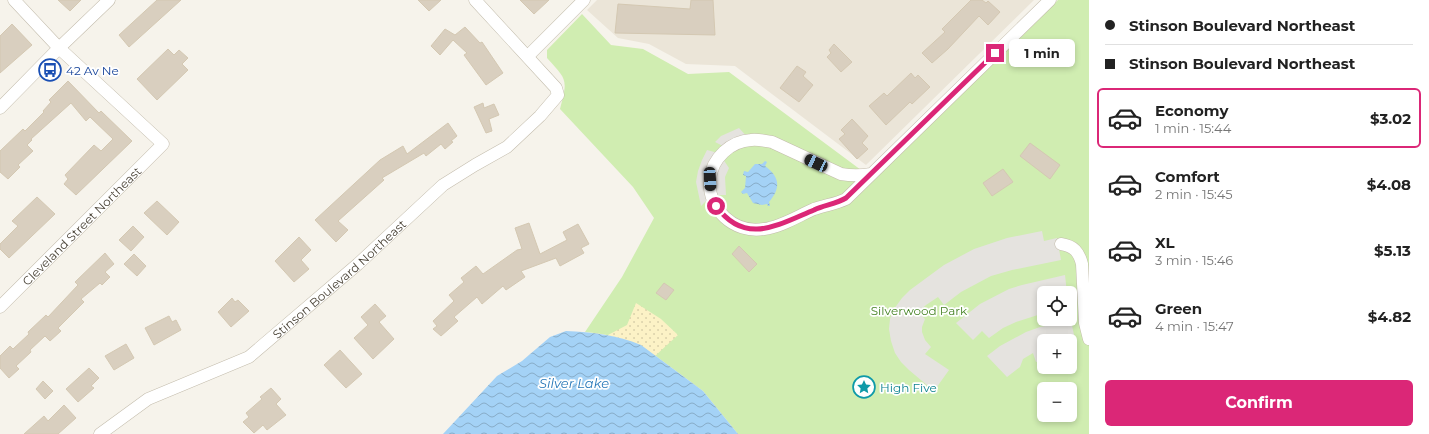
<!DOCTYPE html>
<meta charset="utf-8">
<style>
:root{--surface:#fff;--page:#f2f2f2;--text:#222;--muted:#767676;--line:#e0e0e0;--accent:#db2777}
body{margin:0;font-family:Montserrat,sans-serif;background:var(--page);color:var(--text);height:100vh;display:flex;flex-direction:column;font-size:15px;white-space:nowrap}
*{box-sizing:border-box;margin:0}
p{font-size:13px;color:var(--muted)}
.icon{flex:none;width:22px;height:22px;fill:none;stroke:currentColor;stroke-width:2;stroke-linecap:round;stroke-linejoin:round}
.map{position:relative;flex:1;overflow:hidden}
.panel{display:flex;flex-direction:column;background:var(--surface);width:340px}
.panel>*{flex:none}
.top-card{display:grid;align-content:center;height:88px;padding:0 16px;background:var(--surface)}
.buttons{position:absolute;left:1037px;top:286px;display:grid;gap:8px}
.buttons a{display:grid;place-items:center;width:40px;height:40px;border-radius:6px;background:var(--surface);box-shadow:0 2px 6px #0003;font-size:20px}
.end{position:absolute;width:18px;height:18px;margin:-9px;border:5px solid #db2777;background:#fff;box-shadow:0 0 0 2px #fff}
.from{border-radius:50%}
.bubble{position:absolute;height:28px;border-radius:6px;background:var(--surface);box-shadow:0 2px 6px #0003;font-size:13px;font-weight:700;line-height:28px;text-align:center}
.car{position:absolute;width:12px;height:24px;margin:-12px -6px;border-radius:5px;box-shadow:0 0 3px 1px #0007;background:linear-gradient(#222 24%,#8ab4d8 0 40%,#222 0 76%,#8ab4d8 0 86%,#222 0)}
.top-card b{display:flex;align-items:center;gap:14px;height:38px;font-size:15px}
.top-card b+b{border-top:1px solid var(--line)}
.top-card i{width:10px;height:10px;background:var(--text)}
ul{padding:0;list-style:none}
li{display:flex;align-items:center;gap:12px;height:60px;margin:0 8px 6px;padding:0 8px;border:2px solid transparent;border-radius:6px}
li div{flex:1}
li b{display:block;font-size:15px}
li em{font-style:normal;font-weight:700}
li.on{border-color:var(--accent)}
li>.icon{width:36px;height:36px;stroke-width:1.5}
.button{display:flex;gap:8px;margin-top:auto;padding:8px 16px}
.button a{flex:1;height:46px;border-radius:6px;background:var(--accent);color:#fff;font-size:16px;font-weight:700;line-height:46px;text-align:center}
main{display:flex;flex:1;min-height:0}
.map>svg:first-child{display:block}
.residential{fill:#ebe5d8}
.green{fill:#d0edb1;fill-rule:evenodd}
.sand{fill:url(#sand-dots)}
.parking{fill:#e5e3df}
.water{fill:url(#water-waves)}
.building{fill:#d9cfbf;stroke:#d4c8b2}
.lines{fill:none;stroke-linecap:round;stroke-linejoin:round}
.minor-casing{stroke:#c3bcac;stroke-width:13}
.minor{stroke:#fff;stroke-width:12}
.route{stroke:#db2777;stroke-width:5}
.labels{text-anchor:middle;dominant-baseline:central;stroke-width:3.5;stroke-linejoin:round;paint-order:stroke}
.transit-label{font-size:12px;fill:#164399;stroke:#fff;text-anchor:start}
.street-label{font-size:12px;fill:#4b4438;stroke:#fff}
.park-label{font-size:12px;fill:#468325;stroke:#fff}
.culture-label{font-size:12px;fill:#0d838f;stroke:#fff;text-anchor:start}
.water-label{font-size:13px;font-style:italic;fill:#2677b8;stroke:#fff}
</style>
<main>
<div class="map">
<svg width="1089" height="434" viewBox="0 0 1089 434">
<defs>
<pattern id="sand-dots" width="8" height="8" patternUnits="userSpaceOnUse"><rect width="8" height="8" fill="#fcf2c6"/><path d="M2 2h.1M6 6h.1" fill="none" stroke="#dad1ab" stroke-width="1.8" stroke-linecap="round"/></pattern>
<pattern id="water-waves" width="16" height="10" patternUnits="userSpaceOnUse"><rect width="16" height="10" fill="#a4d2f6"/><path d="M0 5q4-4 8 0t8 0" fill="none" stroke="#88acc8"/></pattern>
</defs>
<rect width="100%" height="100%" fill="#f6f3eb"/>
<path class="residential" d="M597 0H1034L866 165 735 66 686 64 649 44 618 38 587 10Z"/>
<path class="green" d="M1058 0H1089V434H738L703 391 641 345C623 337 605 334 585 332L622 277 654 218 633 187 560 109C568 79 567 80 547 58V50L582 14 611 45 643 49 688 74 729 72 861 170 873 180ZM1044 293H1070V319H1044ZM1044 341H1070V367H1044ZM1044 389H1070V415H1044Z"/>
<path class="sand" d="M636 303 661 319 678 335 655 356C638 343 629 340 608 335L627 325Z"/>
<g class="parking">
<path d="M739 128 753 143 742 145 723 159 729 168 725 177 726 195H716L708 199 701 206 696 182 698 171 702 160 707 150 718 153 725 147 715 142 721 136Z"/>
<path d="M1042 231 1044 241 1057 238 1061 260 1012 270 991 276 961 292 944 305 938 297 926 305 918 312 925 319 922 327V332L925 340 931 347 925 354 949 370 934 391 909 370 901 362 895 353 891 341 889 329 890 319 894 309 902 298 910 290 944 265 974 249 1007 238Z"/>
<path d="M1065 275 1067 293H1044V313L1016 322 1003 328 989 338 982 331 973 340 956 323 980 304 1009 289 1022 285Z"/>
<path d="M1071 321 1076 344 1071 345 1072 355H1070V341H1044V360L1036 362 1033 353 1023 359 1020 367 1007 377 987 356 1000 346 1026 332 1040 327Z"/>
</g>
<g class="water">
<path d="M765 161 767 162 765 166C780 177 781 188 769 202L770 206H768L767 204 762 205 753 203 747 193 743 194 741 192 745 188 746 176 743 175 744 171 748 172 755 164H762Z"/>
<path d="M566 331C592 332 617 335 641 345L703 391 738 434H443L497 376 522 361 550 337Z"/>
</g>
<g class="building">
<path d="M58 0H81L70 11Z"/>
<path d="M157 0H181L129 47 119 35Z"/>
<path d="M418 0H441L429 11Z"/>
<path d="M520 0H549L534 14Z"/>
<path d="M691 0H713L715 35 615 33 618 4 690 9Z"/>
<path d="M971 0H982L986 3 988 1 1000 12 988 25 979 16 948 49 932 63 922 53 945 32 942 29Z"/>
<path d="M12 24 32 45 0 73V36Z"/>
<path d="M465 27 480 43 482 42 503 73 486 85 464 55 467 53 453 40 440 55 431 46 445 29 455 35Z"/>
<path d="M834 44 852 62 841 72 827 57 831 53 829 50Z"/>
<path d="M168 49 174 55 179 50 188 58 182 64 188 70 157 100 137 79Z"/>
<path d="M797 66 806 72 803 76 813 85 799 102 780 88Z"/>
<path d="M911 73 915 78 918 75 930 87 912 104 910 102 886 125 869 106 884 93 887 96Z"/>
<path d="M68 81 99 113 101 111 132 141 76 195 64 184 68 179 65 175 94 145 101 151 113 139 90 117 86 121 71 103 31 139 32 140 27 145 33 151 18 165 20 167 8 179 0 172V151L23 129 25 131 44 112 43 111 51 102 49 100Z"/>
<path d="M483 103 484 108 494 104 499 115 489 119 492 131 486 133 474 107Z"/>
<path d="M852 119 868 136 862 143 868 149 857 159 839 139 845 134 841 130Z"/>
<path d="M448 123 457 136 451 141 453 142 445 149 441 144 426 156 424 153 382 178 384 180 338 221 348 230 336 242 315 220 380 160 403 146 407 154Z"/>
<path d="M1030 143 1060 165 1050 179 1020 156Z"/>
<path d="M1003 169 1013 182 992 196 983 183Z"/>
<path d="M37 197 55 214 9 258 0 249V244L18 226 12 221Z"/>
<path d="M157 201 179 222 167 235 144 213Z"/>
<path d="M529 223 540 254 567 240 563 232 578 224 589 244 581 248 584 253 560 266 556 258 521 271 525 277 506 290 503 286 482 304 477 297 454 317 458 321 441 336 433 329 437 326 433 321 454 301 449 295 464 282 461 278 476 266 483 274 517 250 522 249 515 228Z"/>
<path d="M133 226 144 237 131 251 119 240Z"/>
<path d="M299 237 311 250 301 260 309 269 294 282 275 261Z"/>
<path d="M739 246 757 264 749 272 732 254Z"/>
<path d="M105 253 114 264 105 272 110 277 102 285 100 283 81 299 84 302 58 328 61 331 50 341 45 336 30 350 31 352 16 366 19 369 9 378 0 368V356L10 346 13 349 29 334 28 332 46 315 48 317 78 285 75 282Z"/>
<path d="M134 254 146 266 137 276 124 264Z"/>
<path d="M664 283 674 290 666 300 656 293Z"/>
<path d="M232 298 235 302 238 300 249 311 231 327 218 312Z"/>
<path d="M375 304 386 316 379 322 394 339 373 359 354 338 368 325 361 317Z"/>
<path d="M169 316 172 322 176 320 181 330 154 345 145 328Z"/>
<path d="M126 344 134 358 114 370 105 356Z"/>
<path d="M340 350 362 374 346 388 324 365Z"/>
<path d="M89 368 99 378 91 386 94 388 78 402 66 389Z"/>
<path d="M43 381 53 391 45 399 36 389Z"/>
<path d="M271 388 281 399 276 404 286 415 267 430 263 425 254 433 243 422 249 417 246 413 262 399 260 397Z"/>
<path d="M64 405 76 418 58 434H24L44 416 48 421Z"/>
</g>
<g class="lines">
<g class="minor-casing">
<g id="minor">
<path d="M528 56 584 0"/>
<path d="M0 108 59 48 109 0"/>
<path d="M871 174C860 176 852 176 841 174L772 142C765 141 758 139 751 140 731 141 712 158 710 179 707 209 734 234 764 229 781 227 798 216 814 209 825 205 836 204 846 199L1050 0"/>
<path d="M1061 244C1074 246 1079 252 1082 264L1085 323 1089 339"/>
<path id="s1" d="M0 307 163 144 59 48 14 0"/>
<path id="s2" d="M100 434 148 399 249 357 358 264 443 185 475 165 507 147 540 116 558 95 556 88 475 0"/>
</g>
</g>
<use href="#minor" class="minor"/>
</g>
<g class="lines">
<path class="route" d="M716 206C745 246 778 225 814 210 824 205 836 204 846 198L995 53"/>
</g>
<defs>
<g id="bus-ring" transform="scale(1.15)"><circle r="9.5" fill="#fff" stroke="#1a4fb4" stroke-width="1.5"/><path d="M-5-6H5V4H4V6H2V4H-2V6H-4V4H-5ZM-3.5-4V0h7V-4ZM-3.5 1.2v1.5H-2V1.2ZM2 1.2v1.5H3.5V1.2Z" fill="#1a4fb4"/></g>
<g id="sight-ring" transform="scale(1.15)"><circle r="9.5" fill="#fff" stroke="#0f9aa8" stroke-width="1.5"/><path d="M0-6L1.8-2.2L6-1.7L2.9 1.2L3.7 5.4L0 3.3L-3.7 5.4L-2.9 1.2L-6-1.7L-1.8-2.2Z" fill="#0f9aa8"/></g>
</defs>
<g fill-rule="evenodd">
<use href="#bus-ring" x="50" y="70"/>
<use href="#sight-ring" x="864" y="387"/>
</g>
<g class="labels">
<g class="transit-label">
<text x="66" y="70">42 Av Ne</text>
</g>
<g class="street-label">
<text stroke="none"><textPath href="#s1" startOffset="115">Cleveland Street Northeast</textPath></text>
<text stroke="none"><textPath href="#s2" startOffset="288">Stinson Boulevard Northeast</textPath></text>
</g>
<g class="park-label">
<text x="919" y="310">Silverwood Park</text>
</g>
<g class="culture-label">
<text x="880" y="387">High Five</text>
</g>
<g class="water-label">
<text x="574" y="383">Silver Lake</text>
</g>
</g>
</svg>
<div class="buttons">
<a><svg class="icon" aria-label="locate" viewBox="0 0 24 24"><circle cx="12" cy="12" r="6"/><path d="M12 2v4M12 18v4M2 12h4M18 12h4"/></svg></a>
<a>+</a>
<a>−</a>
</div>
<i class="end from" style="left:716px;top:206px"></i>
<i class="end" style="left:995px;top:53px"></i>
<div class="bubble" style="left:1009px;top:39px;width:66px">1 min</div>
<i class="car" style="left:816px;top:163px;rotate:295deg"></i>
<i class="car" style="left:710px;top:179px;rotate:177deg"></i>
</div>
<section class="panel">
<div class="top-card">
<b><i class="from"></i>Stinson Boulevard Northeast</b>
<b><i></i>Stinson Boulevard Northeast</b>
</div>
<ul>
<li class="on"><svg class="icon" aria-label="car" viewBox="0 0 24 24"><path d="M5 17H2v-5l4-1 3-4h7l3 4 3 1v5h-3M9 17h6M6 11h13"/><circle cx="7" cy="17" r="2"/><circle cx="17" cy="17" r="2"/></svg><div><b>Economy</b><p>1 min · 15:44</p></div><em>$3.02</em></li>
<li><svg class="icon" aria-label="car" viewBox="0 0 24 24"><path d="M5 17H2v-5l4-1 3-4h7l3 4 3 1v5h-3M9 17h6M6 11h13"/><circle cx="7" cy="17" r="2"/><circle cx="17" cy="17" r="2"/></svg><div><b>Comfort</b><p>2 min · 15:45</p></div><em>$4.08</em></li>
<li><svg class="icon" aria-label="car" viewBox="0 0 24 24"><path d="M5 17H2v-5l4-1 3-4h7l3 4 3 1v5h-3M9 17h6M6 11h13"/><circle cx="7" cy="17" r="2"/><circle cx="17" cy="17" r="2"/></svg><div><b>XL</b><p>3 min · 15:46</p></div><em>$5.13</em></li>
<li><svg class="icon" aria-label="car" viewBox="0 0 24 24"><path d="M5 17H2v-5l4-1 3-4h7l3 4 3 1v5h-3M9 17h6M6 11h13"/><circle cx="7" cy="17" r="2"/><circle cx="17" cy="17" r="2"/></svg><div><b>Green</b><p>4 min · 15:47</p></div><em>$4.82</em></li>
</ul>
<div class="button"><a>Confirm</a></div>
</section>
</main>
